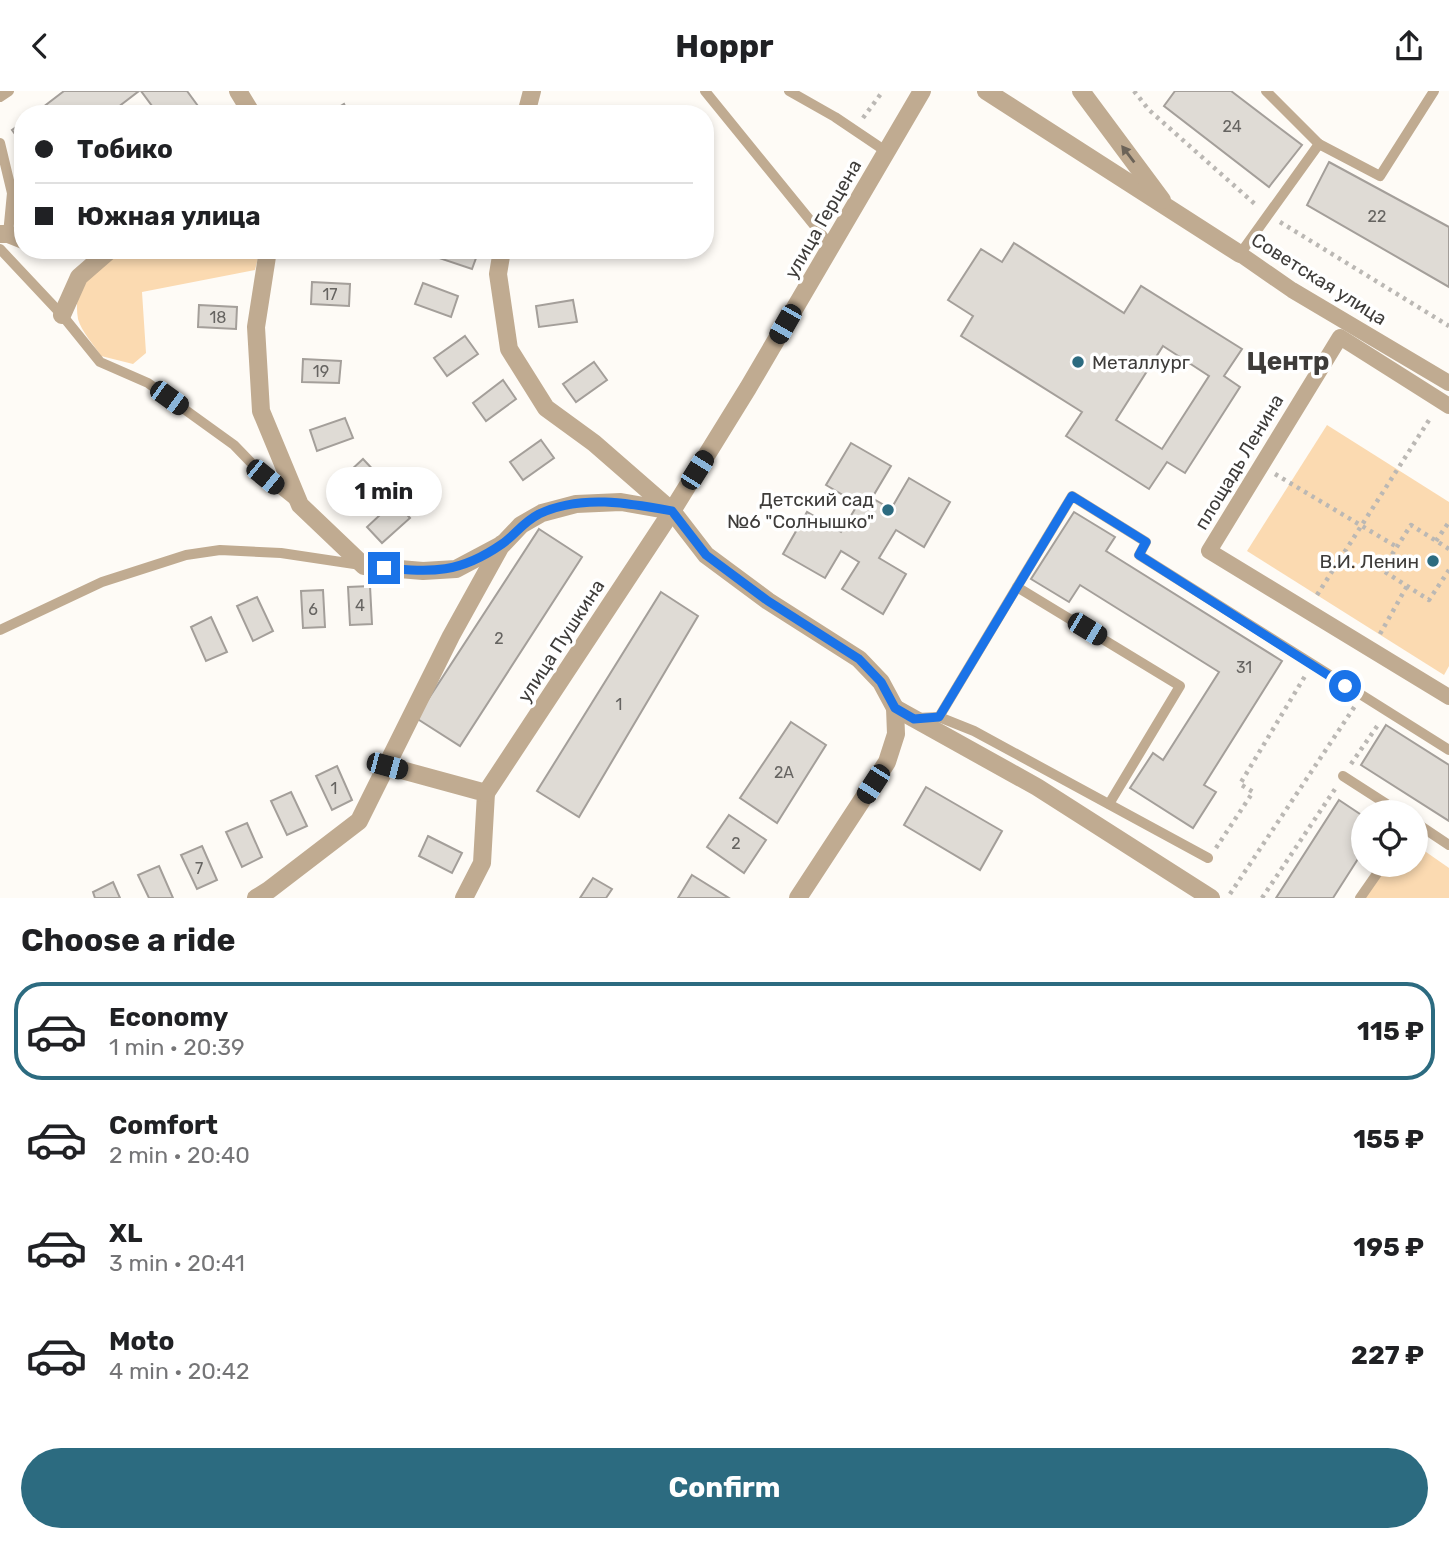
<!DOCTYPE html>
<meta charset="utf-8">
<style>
:root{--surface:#fff;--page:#f6f6f6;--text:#202124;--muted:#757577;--line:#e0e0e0;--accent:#2c6b80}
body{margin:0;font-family:Rubik,sans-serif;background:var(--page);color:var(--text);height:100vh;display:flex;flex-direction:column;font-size:26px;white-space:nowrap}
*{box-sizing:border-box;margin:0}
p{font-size:23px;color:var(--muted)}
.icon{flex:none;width:38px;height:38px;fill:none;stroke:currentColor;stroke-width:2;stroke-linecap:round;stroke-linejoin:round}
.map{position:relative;height:807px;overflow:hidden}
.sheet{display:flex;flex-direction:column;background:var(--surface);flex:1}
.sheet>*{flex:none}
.top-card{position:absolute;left:14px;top:14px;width:700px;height:154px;border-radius:28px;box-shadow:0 4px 10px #0003;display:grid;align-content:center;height:154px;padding:0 21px;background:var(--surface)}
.controls{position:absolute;left:1351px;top:709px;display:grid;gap:14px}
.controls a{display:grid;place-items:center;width:77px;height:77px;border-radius:50%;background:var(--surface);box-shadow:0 4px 10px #0003;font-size:35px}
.end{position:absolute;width:32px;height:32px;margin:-16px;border:9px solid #1a73e8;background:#fff;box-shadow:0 0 0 4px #fff}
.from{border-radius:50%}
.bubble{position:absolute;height:49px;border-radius:24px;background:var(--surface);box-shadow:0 4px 10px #0003;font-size:23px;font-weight:700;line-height:49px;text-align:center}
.car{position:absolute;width:21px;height:42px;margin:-21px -10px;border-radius:9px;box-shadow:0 0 5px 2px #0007;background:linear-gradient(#222 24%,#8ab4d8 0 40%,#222 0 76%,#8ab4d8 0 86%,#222 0)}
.top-card b{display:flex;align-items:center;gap:24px;height:66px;font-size:26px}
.top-card b+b{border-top:2px solid var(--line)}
.top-card i{width:18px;height:18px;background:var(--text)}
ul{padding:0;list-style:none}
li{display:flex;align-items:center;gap:21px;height:98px;margin:0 14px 10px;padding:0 7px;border:4px solid transparent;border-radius:28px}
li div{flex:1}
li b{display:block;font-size:26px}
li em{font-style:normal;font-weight:700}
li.active{border-color:var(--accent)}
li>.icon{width:63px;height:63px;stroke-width:1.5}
h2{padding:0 21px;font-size:32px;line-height:84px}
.action{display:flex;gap:14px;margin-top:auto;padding:14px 21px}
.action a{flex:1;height:80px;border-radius:42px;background:var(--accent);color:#fff;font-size:28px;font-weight:700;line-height:80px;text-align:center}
header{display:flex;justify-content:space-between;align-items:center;height:91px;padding:0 21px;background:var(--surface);font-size:32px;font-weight:700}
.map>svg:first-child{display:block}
.green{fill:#fbdab1}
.building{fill:#dfdbd5;stroke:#a49f9a;stroke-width:2;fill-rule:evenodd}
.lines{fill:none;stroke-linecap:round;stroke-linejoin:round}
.path{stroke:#bbb8b4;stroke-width:4.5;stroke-dasharray:3.5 5;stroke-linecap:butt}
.service{stroke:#c0ab91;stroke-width:10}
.pedestrian{stroke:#c0ab91;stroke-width:16}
.minor{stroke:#c0ab91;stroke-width:18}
.tertiary{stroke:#c0ab91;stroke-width:18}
.oneway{fill:#6c6358}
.route{stroke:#1a73e8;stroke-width:9}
.poi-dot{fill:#2c6b80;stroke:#fff;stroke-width:2.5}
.labels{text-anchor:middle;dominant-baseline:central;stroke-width:7;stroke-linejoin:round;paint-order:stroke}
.number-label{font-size:16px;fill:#666461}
.street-label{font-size:19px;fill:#3e3c3a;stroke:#fff}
.poi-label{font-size:19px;fill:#3e3c3a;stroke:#fff;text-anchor:end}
.district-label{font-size:26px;font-weight:bold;fill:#3e3c3a;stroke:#fff}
</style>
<header><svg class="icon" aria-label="back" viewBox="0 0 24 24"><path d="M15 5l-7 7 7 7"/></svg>Hoppr<svg class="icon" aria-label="share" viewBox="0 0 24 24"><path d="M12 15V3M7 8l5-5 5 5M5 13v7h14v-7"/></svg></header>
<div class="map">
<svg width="1449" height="807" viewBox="0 0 1449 807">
<rect width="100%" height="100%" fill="#fefbf6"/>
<g class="green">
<path d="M120 159H260L255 179 142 201 146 262 133 273 101 265C94 254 81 240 78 228 72 194 93 174 120 159Z"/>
<path d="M1327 334 1449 411V575L1444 584 1247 460Z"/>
<path d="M1416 754 1449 777V807H1360L1383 774H1416Z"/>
</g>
<g class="building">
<path d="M64 0H139L109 23H34Z"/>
<path d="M141 0H187L198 15 193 19 196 23H158Z"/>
<path d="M1175 0H1231L1302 54 1269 96 1164 15Z"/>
<path d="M344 13 349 23H328Z"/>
<path d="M23 31V54L12 39Z"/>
<path d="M1329 71 1449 136V196L1307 114Z"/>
<path d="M1014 152 1124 222 1141 195 1242 258 1224 285 1240 296 1185 382 1167 371 1149 398 1066 345 1082 321 961 245 973 225 948 209 981 158 1002 171ZM1163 255 1209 285 1162 358 1116 329Z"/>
<path d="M439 159H479L472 178 436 166Z"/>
<path d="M528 159H565V167L528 166Z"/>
<path d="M312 191 350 193 349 215 311 213Z"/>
<path d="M423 192 458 205 451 226 415 213Z"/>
<path d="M573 209 577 231 539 236 536 215Z"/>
<path d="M199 214 237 216 236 238 198 236Z"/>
<path d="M465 245 478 263 447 285 434 267Z"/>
<path d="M303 268 341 270 339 292 302 291Z"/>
<path d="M594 271 607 289 576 311 563 293Z"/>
<path d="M503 289 516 308 486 330 473 312Z"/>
<path d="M345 327 353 347 317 360 310 339Z"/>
<path d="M541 349 554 367 523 389 510 371Z"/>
<path d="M851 352 891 375 872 407 891 418 909 387 950 411 924 456 896 439 879 467 906 483 883 523 842 498 859 471 841 460 825 487 783 463 807 421 841 441 858 413 826 394Z"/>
<path d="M363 368 379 385 350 410 336 393Z"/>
<path d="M395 410 410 427 382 452 367 436Z"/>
<path d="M1074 421 1115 446 1106 460 1282 570 1204 694 1216 701 1193 737 1130 697 1153 662 1163 669 1219 581 1080 494 1069 511 1031 488Z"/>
<path d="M539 438 582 466 460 655 416 627Z"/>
<path d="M370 495 372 533 350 534 348 496Z"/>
<path d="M323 499 325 536 303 537 301 500Z"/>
<path d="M661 501 698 525 579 726 537 700Z"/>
<path d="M257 506 273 540 253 550 237 515Z"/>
<path d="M211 526 227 561 206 570 191 536Z"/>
<path d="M791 631 826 654 777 732 740 707Z"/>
<path d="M1386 634 1449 674V730L1361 674Z"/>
<path d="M337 675 352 709 332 719 316 685Z"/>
<path d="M926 696 1002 740 980 779 904 734Z"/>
<path d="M291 701 307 735 287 744 271 710Z"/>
<path d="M1339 709 1363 725V760L1333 807H1276Z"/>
<path d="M729 724 766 749 744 782 707 756Z"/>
<path d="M247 732 262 766 242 776 226 741Z"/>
<path d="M428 745 462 762 452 782 419 765Z"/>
<path d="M202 755 217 789 197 798 181 764Z"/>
<path d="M159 775 173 807H149L138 784Z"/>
<path d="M692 784 729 807H678Z"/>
<path d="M593 787 612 798 606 807H580Z"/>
<path d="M113 791 120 807H95L93 801Z"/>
</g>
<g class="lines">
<g class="path">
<path d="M1134 0 1149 19 1256 114"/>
<path d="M863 27 883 0"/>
<path d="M1280 131 1449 235"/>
<path d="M1275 383 1397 456"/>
<path d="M1436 450 1449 431"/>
<path d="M1449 458 1411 434 1382 479 1429 509 1449 479"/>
<path d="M1317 504 1431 326"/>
<path d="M1380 543 1407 495"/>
<path d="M1351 673 1380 631"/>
<path d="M1216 757 1253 701 1240 693 1305 585"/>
<path d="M1230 803 1355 615"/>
<path d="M1262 807 1335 698"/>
</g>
<g class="service">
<path d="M705 0 831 155"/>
<path d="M789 0 835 26 887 61"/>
<path d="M1266 0 1319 53"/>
<path d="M0 6 9 0"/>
<path d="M0 52 12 102 8 143"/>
<path d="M0 158 62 224 100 271 148 292 234 354 265 386 295 410"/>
<path d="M1240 163 1319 53 1380 85 1434 0"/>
<path d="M0 539 102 491 186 464 220 459 281 462 361 474"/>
<path d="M939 626 1017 496"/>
<path d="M917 627 939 626 974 640 1208 767"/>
<path d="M1343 685 1399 721"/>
<path d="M1109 713 1180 595 1017 496 1072 405 1146 451 1139 464 1449 659"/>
<path d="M1416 732 1449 754"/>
<path d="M1360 807 1383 774"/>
</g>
<g class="pedestrian">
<path d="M1240 163 1292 199 1449 292"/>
<path d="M1449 315 1340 246 1209 460 1449 606"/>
</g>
<g class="minor">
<path d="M238 0 252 23"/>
<path d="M986 0 1240 163"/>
<path d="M1081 0 1162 109"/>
<path d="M526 23 532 0"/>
<path d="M0 143H8L23 149"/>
<path d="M268 159 256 236 261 320 300 414 364 475 423 480 456 478 503 453 521 434 542 422 576 413 621 411 672 420"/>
<path d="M502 159 498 183 509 258 546 317 594 352 672 420"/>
<path d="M62 224 79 186 110 159"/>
<path d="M895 617 1037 696 1211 807"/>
<path d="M387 675 486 702 482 772 464 807"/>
<path d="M486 702 672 420"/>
<path d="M256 807 269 799 359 730 451 545 502 453"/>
</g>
<path class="tertiary" d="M798 807 887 671 896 643 895 617 881 591 859 568 768 510 706 464 672 420 748 297 922 0"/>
</g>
<defs><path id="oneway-solid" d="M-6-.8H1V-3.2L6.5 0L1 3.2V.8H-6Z" transform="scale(1.75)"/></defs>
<use class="oneway" href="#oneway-solid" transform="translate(1128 63) rotate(-127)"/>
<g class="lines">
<path class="route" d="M384 477C433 481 459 483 502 453 516 443 522 432 539 423 581 403 629 412 672 420L706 464 768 510 859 568 881 591 895 617 914 628 939 626 1072 405 1146 451 1139 464 1345 595"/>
</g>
<g class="poi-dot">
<circle cx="1078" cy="271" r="7"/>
<circle cx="888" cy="419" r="7"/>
<circle cx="1433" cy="470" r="7"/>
</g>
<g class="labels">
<g class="number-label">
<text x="1232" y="35">24</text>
<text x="1377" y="125">22</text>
<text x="330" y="203">17</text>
<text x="218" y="226">18</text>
<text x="321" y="280">19</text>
<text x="360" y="514">4</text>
<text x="313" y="518">6</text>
<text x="499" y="547">2</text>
<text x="1244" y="576">31</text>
<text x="619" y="613">1</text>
<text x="784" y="681">2А</text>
<text x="334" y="697">1</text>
<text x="736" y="752">2</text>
<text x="199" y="777">7</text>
</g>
<g class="street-label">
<text transform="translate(823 128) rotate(-60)">улица Герцена</text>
<text transform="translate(1319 188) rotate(32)">Советская улица</text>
<text transform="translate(1239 371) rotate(-59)">площадь Ленина</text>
<text transform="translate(561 550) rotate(-57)">улица Пушкина</text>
</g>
<g class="poi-label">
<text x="1092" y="271" text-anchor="start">Металлург</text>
<text x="874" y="408">Детский сад<tspan x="874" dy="22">№6 "Солнышко"</tspan></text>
<text x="1419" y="470">В.И. Ленин</text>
</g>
<g class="district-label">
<text x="1288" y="270">Центр</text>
</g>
</g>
</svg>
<div class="controls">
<a><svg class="icon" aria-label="locate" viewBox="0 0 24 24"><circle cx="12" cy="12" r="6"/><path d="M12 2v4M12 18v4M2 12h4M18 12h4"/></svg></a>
</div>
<i class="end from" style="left:1345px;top:595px"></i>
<i class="end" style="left:384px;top:477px"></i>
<div class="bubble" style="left:326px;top:376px;width:116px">1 min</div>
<i class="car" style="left:785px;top:233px;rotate:210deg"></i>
<i class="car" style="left:169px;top:307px;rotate:126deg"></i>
<i class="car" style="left:697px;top:379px;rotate:32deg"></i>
<i class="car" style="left:265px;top:386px;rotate:129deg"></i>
<i class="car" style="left:1087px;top:538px;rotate:121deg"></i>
<i class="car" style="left:387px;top:675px;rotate:105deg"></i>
<i class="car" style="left:873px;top:693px;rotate:213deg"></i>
<div class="top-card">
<b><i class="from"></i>Тобико</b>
<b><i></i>Южная улица</b>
</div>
</div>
<section class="sheet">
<h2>Choose a ride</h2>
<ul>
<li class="active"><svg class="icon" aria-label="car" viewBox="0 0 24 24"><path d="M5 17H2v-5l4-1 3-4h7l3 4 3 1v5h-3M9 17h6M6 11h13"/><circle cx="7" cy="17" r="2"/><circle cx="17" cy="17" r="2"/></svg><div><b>Economy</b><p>1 min · 20:39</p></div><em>115 ₽</em></li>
<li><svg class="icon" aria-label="car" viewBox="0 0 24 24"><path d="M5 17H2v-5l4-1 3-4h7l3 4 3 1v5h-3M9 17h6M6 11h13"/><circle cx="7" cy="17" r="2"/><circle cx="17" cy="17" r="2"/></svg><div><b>Comfort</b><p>2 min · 20:40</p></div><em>155 ₽</em></li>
<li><svg class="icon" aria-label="car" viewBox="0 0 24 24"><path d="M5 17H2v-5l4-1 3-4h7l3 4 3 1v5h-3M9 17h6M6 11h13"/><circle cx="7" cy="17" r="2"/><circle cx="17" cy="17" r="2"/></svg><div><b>XL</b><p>3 min · 20:41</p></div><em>195 ₽</em></li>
<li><svg class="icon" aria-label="car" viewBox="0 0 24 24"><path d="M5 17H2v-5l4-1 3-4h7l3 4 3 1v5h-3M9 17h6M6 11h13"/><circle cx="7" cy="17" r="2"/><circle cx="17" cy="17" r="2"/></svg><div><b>Moto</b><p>4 min · 20:42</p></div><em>227 ₽</em></li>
</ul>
<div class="action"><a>Confirm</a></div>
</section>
